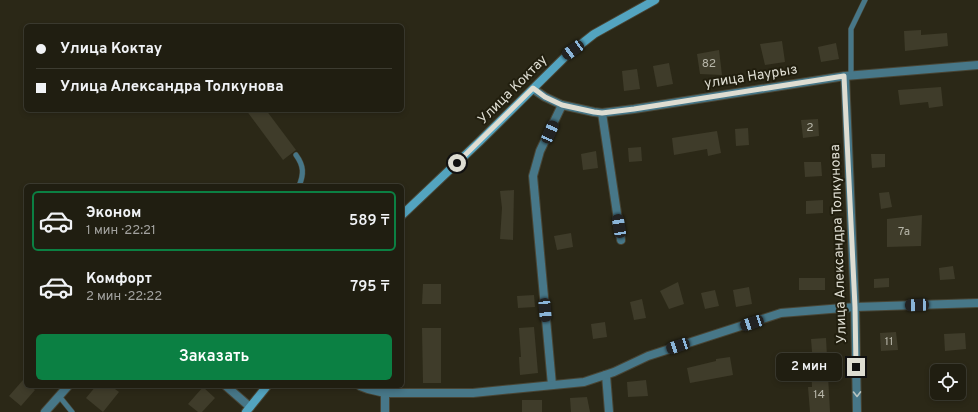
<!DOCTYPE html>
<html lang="ru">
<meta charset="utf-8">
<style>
:root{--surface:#201e11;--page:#2d2b1f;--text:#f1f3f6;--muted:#a2a29f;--line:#3d3c31;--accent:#0b8043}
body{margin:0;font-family:Overpass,sans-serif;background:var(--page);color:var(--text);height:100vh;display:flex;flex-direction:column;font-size:15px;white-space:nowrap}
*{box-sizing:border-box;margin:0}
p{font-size:13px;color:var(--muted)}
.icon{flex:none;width:22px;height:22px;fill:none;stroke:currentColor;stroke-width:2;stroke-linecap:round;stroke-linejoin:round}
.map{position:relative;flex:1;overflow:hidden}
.drawer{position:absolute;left:24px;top:184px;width:380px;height:204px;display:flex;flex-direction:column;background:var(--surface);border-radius:6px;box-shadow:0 2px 6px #0003,0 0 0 1px var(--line)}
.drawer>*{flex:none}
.guide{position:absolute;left:24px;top:24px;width:380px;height:88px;border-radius:6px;box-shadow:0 2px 6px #0003,0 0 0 1px var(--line);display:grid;align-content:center;height:88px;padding:0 12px;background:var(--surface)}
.tools{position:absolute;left:930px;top:364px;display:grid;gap:8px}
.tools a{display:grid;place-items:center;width:36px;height:36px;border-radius:6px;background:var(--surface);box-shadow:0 2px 6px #0003,0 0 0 1px var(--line);font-size:20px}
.end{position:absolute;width:18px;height:18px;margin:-9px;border:5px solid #deddd2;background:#111;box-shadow:0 0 0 2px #111}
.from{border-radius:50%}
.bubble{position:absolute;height:28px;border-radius:6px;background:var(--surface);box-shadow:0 2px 6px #0003,0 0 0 1px var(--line);font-size:13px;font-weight:600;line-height:28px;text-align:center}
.car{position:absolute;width:12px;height:24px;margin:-12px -6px;border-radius:5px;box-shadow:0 0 3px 1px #0007;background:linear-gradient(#222 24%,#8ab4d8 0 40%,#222 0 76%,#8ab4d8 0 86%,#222 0)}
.guide b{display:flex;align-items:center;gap:14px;height:38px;font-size:15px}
.guide b+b{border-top:1px solid var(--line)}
.guide i{width:10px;height:10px;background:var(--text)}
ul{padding:7px 0 0;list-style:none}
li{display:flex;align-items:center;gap:12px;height:60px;margin:0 8px 6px;padding:0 4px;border:2px solid transparent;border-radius:6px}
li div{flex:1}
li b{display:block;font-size:15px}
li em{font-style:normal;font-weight:600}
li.on{border-color:var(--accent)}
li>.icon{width:36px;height:36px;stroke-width:1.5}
.primary-button{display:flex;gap:8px;margin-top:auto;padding:8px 12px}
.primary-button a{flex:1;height:46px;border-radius:6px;background:var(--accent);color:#fff;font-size:16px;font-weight:600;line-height:46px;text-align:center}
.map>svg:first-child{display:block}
.building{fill:#3f3c2a}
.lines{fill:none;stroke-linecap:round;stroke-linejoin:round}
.lane-casing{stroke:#484535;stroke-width:6}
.street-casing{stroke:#484535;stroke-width:10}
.secondary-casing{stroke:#484535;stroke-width:10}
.lane{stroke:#477788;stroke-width:5}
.street{stroke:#477788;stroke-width:8}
.secondary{stroke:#53a4c0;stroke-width:8}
.oneway{stroke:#b8c4c0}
.route{stroke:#deddd2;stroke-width:5}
.labels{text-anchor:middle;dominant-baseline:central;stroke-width:4;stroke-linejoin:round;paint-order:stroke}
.number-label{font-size:12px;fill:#b6b5a8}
.street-label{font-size:14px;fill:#deddd2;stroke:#211e0e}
</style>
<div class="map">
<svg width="978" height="412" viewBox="0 0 978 412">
<rect width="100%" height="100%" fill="#2b2817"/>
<g class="building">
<path d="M921 30V35L947 33 948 46 905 51 904 31Z"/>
<path d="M782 41 785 62 765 65 760 44Z"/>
<path d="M836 43 839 59 821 62 818 47Z"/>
<path d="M719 50 722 75 700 74 697 54Z"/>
<path d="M669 63 673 84 657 87 653 66Z"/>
<path d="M637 69 640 89 624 91 622 71Z"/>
<path d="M941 87 943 106 929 108 928 102 900 105 898 90Z"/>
<path d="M246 110H266L296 150 283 160Z"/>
<path d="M818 119 819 136 803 138 801 120Z"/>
<path d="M748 128 749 145 736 146 735 129Z"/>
<path d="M717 131 721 153 708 156 707 149 674 155 672 138Z"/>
<path d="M641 147 642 161 629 162 628 148Z"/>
<path d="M596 151 598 168 583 170 581 154Z"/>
<path d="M871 154H885V167L872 168Z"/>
<path d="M804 162H821L822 176 805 177Z"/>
<path d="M514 190 513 240 500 239 502 208 500 191Z"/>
<path d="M889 192 892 207 881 209 879 193Z"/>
<path d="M823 200V213L806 214V201Z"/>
<path d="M922 215 921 246 887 247V219Z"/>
<path d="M571 233 573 247 557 250 554 236Z"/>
<path d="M953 266 955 279 940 280 939 268Z"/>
<rect x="799" y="278" width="26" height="12"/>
<path d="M889 278V287L874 288V279Z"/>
<path d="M678 282 684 304 669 309 660 291Z"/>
<path d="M423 284H441V304H422Z"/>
<path d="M749 287 752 304 736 307 733 290Z"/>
<path d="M715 290 719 306 705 309 701 293Z"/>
<path d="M534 295 535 307 518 308 517 296Z"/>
<path d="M642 299 646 318 634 320 630 302Z"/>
<path d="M605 322 607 337 593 339 591 324Z"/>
<path d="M534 327 538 373 520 375 519 357H521L519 328Z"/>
<path d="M422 328H441V383H423Z"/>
<path d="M896 332 898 350 881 351 880 333Z"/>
<path d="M965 333 966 349 945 351 944 334Z"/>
<path d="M826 338 830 412H810L808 387H812L811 364H813L811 339Z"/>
<path d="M730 357 733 375 690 383 687 368 716 361V359Z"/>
<path d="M23 380 26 382V386H30L35 390 21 406 9 396Z"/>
<path d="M646 380 648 396 628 397 627 382Z"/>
<path d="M96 386H111L119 392 103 412 86 398Z"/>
<path d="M203 387 215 398 202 412H198L188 404Z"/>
<path d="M587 397 590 412H571L570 398Z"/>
<rect x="522" y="400" width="20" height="12"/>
</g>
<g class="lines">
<g class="lane-casing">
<g id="lane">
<path d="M851 75V29L865 0"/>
<path d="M296 155C304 166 304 174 299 186"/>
<path d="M59 396 72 412"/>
</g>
</g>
<g class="street-casing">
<g id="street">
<path d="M845 76 855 307 857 412"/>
<path d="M533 89 545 97 562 105 594 112 602 113 634 109 845 76 978 65"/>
<path d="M602 113 621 240"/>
<path d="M606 375 609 412"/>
<path d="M552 385 533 176 540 151 562 105"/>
<path d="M226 386 250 407"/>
<path d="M360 386 368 389 385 393H473L584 382 614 372 648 356 781 313 855 307 978 303"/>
<path d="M385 386V412"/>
<path d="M45 412 68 386"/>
</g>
</g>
<g class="secondary-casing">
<g id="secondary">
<path d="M402 215 480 141 566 56 594 34 655 0"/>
<path d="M246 412 267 386"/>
</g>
</g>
<use href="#lane" class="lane"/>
<use href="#street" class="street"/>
<use href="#secondary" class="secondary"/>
</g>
<defs><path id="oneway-chevron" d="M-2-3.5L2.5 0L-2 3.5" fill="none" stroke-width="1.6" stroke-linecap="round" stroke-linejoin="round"/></defs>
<use class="oneway" href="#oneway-chevron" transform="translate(857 394) rotate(89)"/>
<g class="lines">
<path class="route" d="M457 163 533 88 545 97 562 105 594 112 602 113 634 109 844 76 855 307 856 367"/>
</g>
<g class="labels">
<g class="number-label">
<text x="709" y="64">82</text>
<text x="810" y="128">2</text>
<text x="904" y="232">7а</text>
<text x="889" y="342">11</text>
<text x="819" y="395">14</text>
</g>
<g class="street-label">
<text transform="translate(751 77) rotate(-9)">улица Наурыз</text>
<text transform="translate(513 90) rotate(-45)">Улица Коктау</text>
<text transform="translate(839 244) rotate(-92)">Улица Александра Толкунова</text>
</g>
</g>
</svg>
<div class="tools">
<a><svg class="icon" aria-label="locate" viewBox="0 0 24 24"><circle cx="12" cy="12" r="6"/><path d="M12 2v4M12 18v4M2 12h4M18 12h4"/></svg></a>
</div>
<i class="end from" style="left:457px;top:163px"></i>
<i class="end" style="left:856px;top:367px"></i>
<div class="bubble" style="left:776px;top:353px;width:66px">2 мин</div>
<i class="car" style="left:573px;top:50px;rotate:234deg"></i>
<i class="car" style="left:550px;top:132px;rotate:24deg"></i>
<i class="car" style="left:619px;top:226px;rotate:351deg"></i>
<i class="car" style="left:917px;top:305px;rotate:268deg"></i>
<i class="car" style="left:545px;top:310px;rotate:175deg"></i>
<i class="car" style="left:752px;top:323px;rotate:252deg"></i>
<i class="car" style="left:678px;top:346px;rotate:252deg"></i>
<div class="guide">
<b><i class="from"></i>Улица Коктау</b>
<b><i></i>Улица Александра Толкунова</b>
</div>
<section class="drawer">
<ul>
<li class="on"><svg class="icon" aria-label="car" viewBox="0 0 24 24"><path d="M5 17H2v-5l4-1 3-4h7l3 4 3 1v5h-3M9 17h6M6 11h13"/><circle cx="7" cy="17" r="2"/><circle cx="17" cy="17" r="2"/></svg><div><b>Эконом</b><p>1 мин · 22:21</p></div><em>589 ₸</em></li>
<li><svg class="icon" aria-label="car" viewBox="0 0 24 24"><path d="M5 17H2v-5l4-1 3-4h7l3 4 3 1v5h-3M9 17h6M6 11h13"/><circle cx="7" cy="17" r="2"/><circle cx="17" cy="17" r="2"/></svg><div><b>Комфорт</b><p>2 мин · 22:22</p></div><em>795 ₸</em></li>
</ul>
<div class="primary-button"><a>Заказать</a></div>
</section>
</div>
